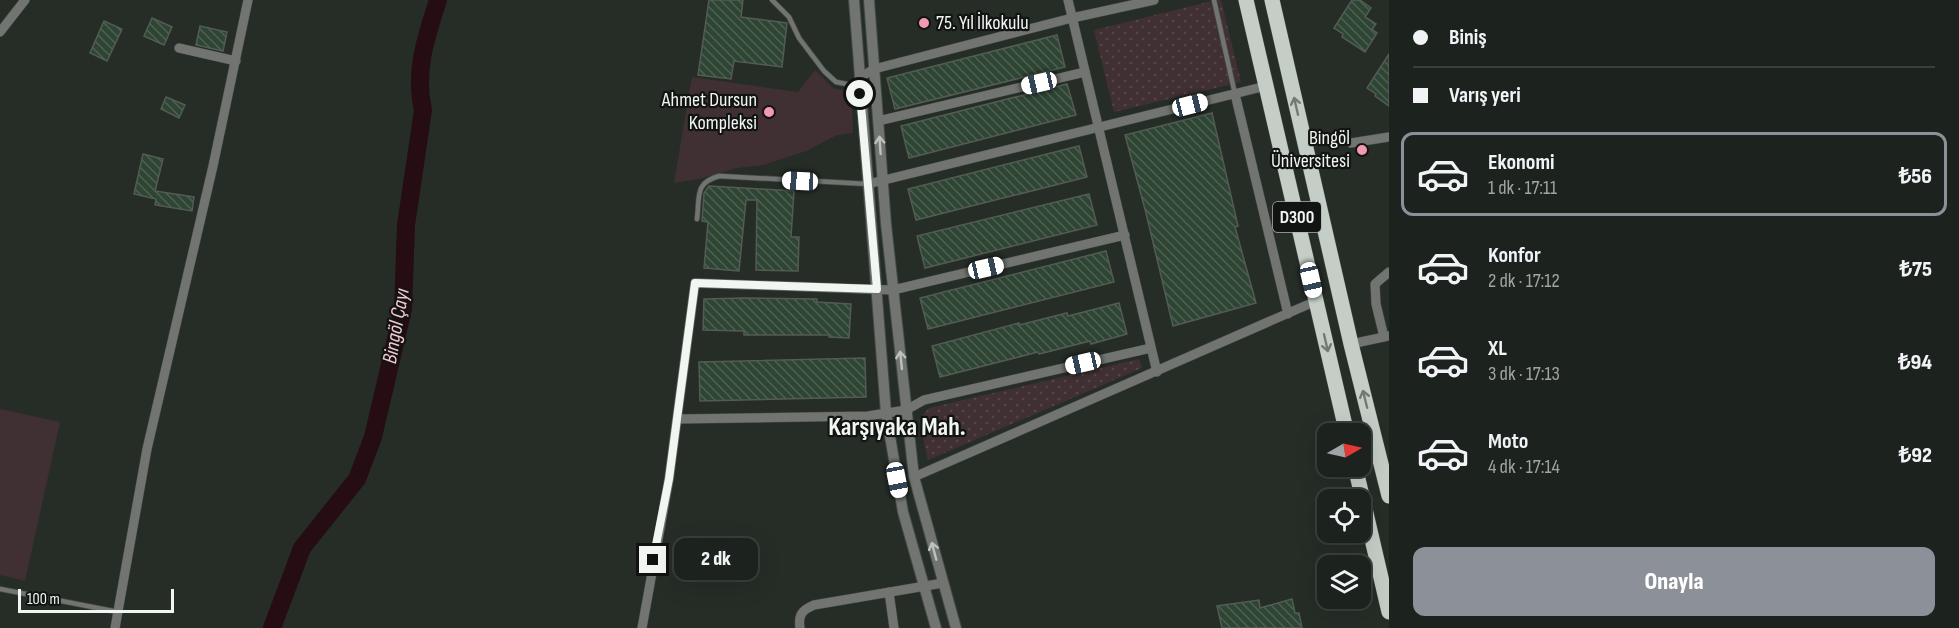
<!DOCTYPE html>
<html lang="tr">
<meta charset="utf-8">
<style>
:root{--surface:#1c221d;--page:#292f2a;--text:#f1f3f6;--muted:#a0a4a4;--line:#3a3f3b;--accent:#8c9099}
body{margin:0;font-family:"Sofia Sans Condensed",sans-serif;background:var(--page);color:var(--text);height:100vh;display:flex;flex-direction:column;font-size:22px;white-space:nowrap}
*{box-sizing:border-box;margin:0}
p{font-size:20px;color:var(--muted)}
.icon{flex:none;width:33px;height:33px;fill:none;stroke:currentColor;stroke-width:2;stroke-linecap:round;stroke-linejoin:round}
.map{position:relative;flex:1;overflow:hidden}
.details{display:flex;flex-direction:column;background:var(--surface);width:570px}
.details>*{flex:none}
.top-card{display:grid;align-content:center;height:132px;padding:0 24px;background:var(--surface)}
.needle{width:39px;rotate:81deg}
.buttons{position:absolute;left:1317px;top:423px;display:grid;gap:12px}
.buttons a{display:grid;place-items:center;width:54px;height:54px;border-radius:12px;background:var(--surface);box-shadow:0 6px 24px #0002,0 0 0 2px var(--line);font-size:30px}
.scale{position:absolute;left:18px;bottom:15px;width:156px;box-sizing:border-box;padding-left:6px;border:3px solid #f1f6f2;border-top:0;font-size:16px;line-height:21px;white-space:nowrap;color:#f1f6f2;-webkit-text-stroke:4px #111412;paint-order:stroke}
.end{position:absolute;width:27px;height:27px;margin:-14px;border:8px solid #f1f6f2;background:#111;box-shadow:0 0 0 3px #111}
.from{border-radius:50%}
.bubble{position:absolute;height:42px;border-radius:12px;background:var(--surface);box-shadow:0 6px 24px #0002,0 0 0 2px var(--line);font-size:20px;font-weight:800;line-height:42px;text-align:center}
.car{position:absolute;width:18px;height:36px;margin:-18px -9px;border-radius:8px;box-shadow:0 0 4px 2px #0007;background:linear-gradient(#fff 24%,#345 0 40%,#fff 0 76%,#345 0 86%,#fff 0)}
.top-card b{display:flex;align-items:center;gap:21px;height:57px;font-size:22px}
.top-card b+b{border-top:2px solid var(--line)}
.top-card i{width:15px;height:15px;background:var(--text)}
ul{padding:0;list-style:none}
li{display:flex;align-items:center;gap:18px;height:84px;margin:0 12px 9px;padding:0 12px;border:3px solid transparent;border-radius:12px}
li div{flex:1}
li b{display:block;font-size:22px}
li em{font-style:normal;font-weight:800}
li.on{border-color:var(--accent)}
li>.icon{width:54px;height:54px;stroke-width:1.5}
.action{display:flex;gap:12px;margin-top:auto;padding:12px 24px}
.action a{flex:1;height:69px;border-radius:12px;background:var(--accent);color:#fff;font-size:24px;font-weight:800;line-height:69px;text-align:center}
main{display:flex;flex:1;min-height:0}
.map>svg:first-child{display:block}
.grass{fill:#413033}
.park{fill:url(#park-dots)}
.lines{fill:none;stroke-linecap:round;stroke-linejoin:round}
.river{stroke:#250d13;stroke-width:18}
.building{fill:url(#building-back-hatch);stroke:#535b55;stroke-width:1.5}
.service-casing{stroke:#424943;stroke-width:6}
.minor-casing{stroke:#424943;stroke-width:10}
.tertiary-casing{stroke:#424943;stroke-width:12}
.trunk-casing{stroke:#424943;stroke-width:16}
.service{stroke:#717471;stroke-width:4.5}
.minor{stroke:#717471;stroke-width:9}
.tertiary{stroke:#717471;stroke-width:10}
.trunk{stroke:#c4cdc6;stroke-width:15}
.oneway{stroke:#737a75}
.oneway2{stroke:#bec2be}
.route{stroke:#f1f6f2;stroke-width:8}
.poi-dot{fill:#f29aaf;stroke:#111412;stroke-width:2}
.labels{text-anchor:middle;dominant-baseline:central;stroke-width:4.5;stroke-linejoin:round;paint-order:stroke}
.shield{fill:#111412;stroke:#aeb2af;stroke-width:1.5}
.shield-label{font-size:18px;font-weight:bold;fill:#f1f6f2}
.poi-label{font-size:20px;fill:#f1f6f2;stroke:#111412;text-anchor:end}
.water-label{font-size:21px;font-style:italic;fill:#f9c8d2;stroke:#111412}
.district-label{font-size:26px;font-weight:bold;fill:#f1f6f2;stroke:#111412}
</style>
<main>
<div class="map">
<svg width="1389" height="628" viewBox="0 0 1389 628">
<defs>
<pattern id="park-dots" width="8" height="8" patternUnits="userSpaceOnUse" patternTransform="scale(1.5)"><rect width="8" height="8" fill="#413033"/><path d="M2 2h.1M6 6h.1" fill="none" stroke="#544447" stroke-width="1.8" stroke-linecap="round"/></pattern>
<pattern id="building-back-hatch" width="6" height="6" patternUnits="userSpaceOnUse" patternTransform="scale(1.5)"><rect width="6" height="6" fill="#2e4534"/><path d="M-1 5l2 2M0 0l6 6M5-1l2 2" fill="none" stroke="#4d6052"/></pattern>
</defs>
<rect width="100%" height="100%" fill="#262d27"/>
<g class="grass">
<path d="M815 70 834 89 851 90 853 133 837 135 806 151 763 165 737 168 699 179 674 183 692 77 798 92Z"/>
<path d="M0 409 60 422 25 581 0 575Z"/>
</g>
<g class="park">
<path d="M1216 0H1221L1241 82 1114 112 1094 30Z"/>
<path d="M1139 359 1142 368 928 460 919 420 929 408Z"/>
</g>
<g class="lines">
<path class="river" d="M272 628 302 548 357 479 373 437 403 309 406 225 423 110C414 72 426 37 438 0"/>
</g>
<g class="building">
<path d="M709 0H743L741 17 787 23 782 67 734 61 731 79 698 75Z"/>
<path d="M1352 0H1360L1371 8 1365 17 1376 24 1372 29 1377 33 1365 52 1342 37 1343 34 1334 28Z"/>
<path d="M152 18 172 27 164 45 144 36Z"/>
<path d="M104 21 122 29 107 61 90 53Z"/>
<path d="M200 26 227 32 223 51 196 45Z"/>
<path d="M1057 35 1065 67 895 109 887 78Z"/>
<path d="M1389 54V106L1375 96 1376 94 1367 88Z"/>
<path d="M1067 84 1076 115 909 158 901 126Z"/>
<path d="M166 97 185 105 179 118 161 109Z"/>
<path d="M1212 113 1238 226 1235 227 1256 303 1173 326 1146 213 1125 135Z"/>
<path d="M1079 146 1087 177 916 220 908 189Z"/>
<path d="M143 154 163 159 155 191 194 197 192 211 155 205 156 199 134 194Z"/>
<path d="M709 186 794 191 791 237H799L798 271 756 270 757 200H746L739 271 704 268 708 222 702 221 704 193Z"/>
<path d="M1089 194 1097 225 925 268 917 236Z"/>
<path d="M1106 251 1114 282 928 329 920 298Z"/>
<path d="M744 298 817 299V302L851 304 849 338 829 337V335H744V331L703 330 704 299Z"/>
<path d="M1119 303 1127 334 1091 344 1090 341 1039 354 1038 352 940 377 932 346 1019 323V325L1067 313 1068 316Z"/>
<path d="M865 358 866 397 700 401 699 362Z"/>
<path d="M1292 599 1295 613H1299L1302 628H1222L1217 606 1259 600 1260 608Z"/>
</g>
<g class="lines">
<g class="service-casing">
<g id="service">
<path d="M772 0 789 17 799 38 824 71 836 82 852 85 859 78"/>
<path d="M1214 0 1235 94"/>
<path d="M697 219C700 197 694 183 719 176L868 184"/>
<path d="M0 589 118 612"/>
</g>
</g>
<g class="minor-casing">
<g id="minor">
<path d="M1068 0 1157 372"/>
<path d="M0 32 25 0"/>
<path d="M179 48 236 61"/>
<path d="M859 78 874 69 1072 18 1154 0"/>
<path d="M1235 94 1288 314"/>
<path d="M878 121 1085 72"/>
<path d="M1351 143 1389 137"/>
<path d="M868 184 1266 86"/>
<path d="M1384 337 1376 304 1375 284 1389 272"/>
<path d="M1351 344 1389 336"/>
<path d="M678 419 868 416 906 410 924 400 1151 348"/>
<path d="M914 477 1316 301"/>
<path d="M889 592 894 628"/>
<path d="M115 628 147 449 213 166 248 0"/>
<path d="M642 628 669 479 695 283 893 290 1125 235"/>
<path d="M800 628C798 615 802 610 814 605L943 583"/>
</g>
</g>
<g class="tertiary-casing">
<g id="tertiary">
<path d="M854 0 886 413 903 512 936 628"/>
<path d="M869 0 886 224 914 477 956 628"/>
</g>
</g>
<g class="trunk-casing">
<g id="trunk">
<path d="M1246 0 1347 434"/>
<path d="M1272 0 1351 344 1389 496"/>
<path d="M1355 466 1389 612"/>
</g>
</g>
<use href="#service" class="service"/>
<use href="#minor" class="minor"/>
<use href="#tertiary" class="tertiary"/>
<use href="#trunk" class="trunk"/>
</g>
<defs><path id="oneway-shaft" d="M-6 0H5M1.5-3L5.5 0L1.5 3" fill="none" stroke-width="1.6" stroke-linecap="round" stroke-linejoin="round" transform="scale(1.5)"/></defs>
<g class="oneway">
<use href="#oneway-shaft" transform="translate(1296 106) rotate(-103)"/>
<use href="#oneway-shaft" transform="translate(1326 343) rotate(77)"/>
<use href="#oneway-shaft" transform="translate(1365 399) rotate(-104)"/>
</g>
<g class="oneway2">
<use href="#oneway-shaft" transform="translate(880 145) rotate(-94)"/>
<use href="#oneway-shaft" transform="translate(901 360) rotate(-96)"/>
<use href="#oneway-shaft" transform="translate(934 551) rotate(-105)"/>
</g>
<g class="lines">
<path class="route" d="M653 560 669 479 695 283 877 289 860 94"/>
</g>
<g class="poi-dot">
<circle cx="924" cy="23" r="6"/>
<circle cx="769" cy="112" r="6"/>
<circle cx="1362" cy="150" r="6"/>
</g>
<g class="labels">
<rect class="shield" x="1273" y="202" width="48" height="30" rx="4.5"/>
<g class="shield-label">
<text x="1297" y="217">D300</text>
</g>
<g class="poi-label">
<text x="936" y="23" text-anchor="start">75. Yıl İlkokulu</text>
<text x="757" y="100">Ahmet Dursun<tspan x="757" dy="23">Kompleksi</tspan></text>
<text x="1350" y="138">Bingöl<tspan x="1350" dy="23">Üniversitesi</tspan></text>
</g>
<g class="water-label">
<text transform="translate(396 326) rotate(-80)">Bingöl Çayı</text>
</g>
<g class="district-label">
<text x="897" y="427">Karşıyaka Mah.</text>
</g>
</g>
</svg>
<div class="buttons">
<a><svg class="needle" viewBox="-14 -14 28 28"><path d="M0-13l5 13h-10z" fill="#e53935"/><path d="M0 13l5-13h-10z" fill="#a0a4a4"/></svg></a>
<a><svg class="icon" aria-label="locate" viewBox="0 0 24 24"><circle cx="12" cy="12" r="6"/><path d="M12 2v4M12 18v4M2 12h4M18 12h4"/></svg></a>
<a><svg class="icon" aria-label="layers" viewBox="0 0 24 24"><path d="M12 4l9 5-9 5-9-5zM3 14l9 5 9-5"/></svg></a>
</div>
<div class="scale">100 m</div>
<i class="end from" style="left:860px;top:94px"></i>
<i class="end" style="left:653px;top:560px"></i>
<div class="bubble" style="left:674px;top:538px;width:84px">2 dk</div>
<i class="car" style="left:1039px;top:83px;rotate:257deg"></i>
<i class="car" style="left:1190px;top:105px;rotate:76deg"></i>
<i class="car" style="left:800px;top:181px;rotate:273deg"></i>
<i class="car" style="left:986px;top:268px;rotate:77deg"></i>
<i class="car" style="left:1311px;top:280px;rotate:167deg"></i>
<i class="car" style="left:1083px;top:363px;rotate:257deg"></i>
<i class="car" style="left:897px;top:480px;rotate:169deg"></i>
</div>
<section class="details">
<div class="top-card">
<b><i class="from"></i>Biniş</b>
<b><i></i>Varış yeri</b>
</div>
<ul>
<li class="on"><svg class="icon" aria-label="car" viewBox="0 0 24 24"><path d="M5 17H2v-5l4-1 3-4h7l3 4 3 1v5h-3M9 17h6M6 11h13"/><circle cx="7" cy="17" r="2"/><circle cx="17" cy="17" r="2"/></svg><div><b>Ekonomi</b><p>1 dk · 17:11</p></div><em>₺56</em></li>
<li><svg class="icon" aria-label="car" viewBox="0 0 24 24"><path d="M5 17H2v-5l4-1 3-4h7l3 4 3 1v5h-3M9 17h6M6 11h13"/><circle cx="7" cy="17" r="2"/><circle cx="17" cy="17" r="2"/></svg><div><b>Konfor</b><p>2 dk · 17:12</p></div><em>₺75</em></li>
<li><svg class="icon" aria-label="car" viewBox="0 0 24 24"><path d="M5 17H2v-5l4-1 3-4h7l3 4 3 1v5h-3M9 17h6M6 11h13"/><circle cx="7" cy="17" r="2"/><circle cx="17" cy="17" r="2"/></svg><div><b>XL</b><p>3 dk · 17:13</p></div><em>₺94</em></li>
<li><svg class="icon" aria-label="car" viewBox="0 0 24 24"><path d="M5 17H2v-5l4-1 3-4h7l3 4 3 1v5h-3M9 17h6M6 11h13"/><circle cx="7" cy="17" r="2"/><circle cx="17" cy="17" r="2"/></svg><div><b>Moto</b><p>4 dk · 17:14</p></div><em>₺92</em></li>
</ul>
<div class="action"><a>Onayla</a></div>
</section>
</main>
